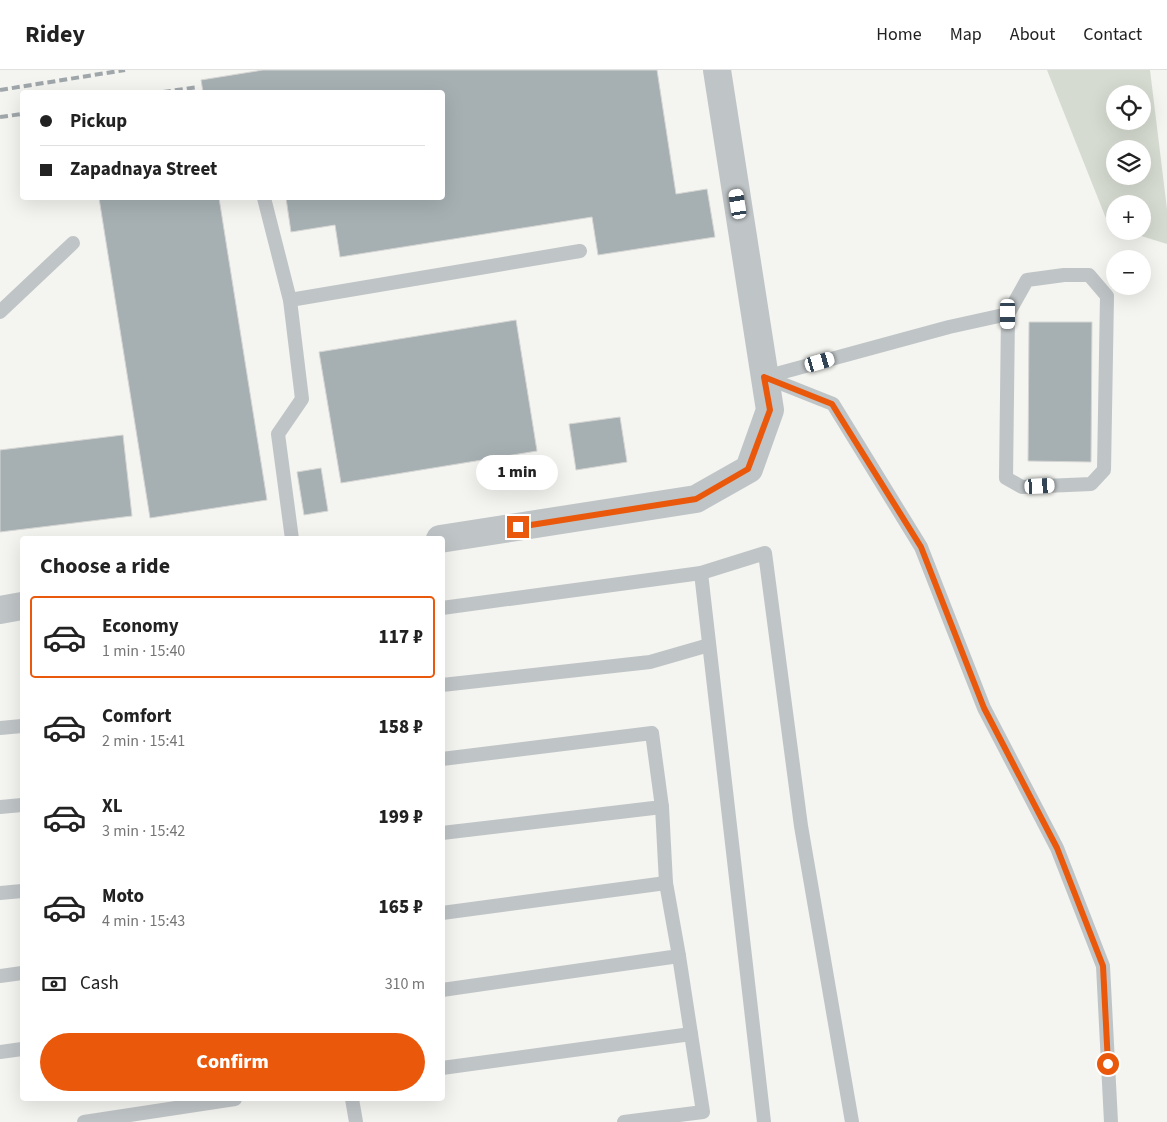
<!DOCTYPE html>
<meta charset="utf-8">
<style>
:root{--surface:#fff;--page:#f2f2f2;--text:#222;--muted:#767676;--line:#e0e0e0;--accent:#ea580c}
body{margin:0;font-family:"Source Sans 3",sans-serif;background:var(--page);color:var(--text);height:100vh;display:flex;flex-direction:column;font-size:19px;white-space:nowrap}
*{box-sizing:border-box;margin:0}
p{font-size:16px;color:var(--muted)}
.icon{flex:none;width:28px;height:28px;fill:none;stroke:currentColor;stroke-width:2;stroke-linecap:round;stroke-linejoin:round}
.map{position:relative;flex:1;overflow:hidden}
.side{position:absolute;left:20px;top:466px;width:425px;height:565px;display:flex;flex-direction:column;background:var(--surface);border-radius:5px;box-shadow:0 5px 20px #0002}
.side>*{flex:none}
.guide{position:absolute;left:20px;top:20px;width:425px;height:110px;border-radius:5px;box-shadow:0 5px 20px #0002;display:grid;align-content:center;height:110px;padding:0 20px;background:var(--surface)}
.tools{position:absolute;left:1106px;top:15px;display:grid;gap:10px}
.tools a{display:grid;place-items:center;width:45px;height:45px;border-radius:50%;background:var(--surface);box-shadow:0 5px 20px #0002;font-size:25px}
.end{position:absolute;width:22px;height:22px;margin:-11px;border:6px solid #ea580c;background:#fff;box-shadow:0 0 0 2px #fff}
.from{border-radius:50%}
.bubble{position:absolute;height:35px;border-radius:18px;background:var(--surface);box-shadow:0 5px 20px #0002;font-size:16px;font-weight:800;line-height:35px;text-align:center}
.car{position:absolute;width:15px;height:30px;margin:-15px -8px;border-radius:6px;box-shadow:0 0 4px 1px #0007;background:linear-gradient(#fff 24%,#345 0 40%,#fff 0 76%,#345 0 86%,#fff 0)}
.guide b{display:flex;align-items:center;gap:18px;height:48px;font-size:19px}
.guide b+b{border-top:1px solid var(--line)}
.guide i{width:12px;height:12px;background:var(--text)}
ul{padding:0;list-style:none}
li{display:flex;align-items:center;gap:15px;height:82px;margin:0 10px 8px;padding:0 10px;border:2px solid transparent;border-radius:5px}
li div{flex:1}
li b{display:block;font-size:19px}
li em{font-style:normal;font-weight:800}
li.on{border-color:var(--accent)}
li>.icon{width:45px;height:45px;stroke-width:1.5}
h2{padding:0 20px;font-size:22px;line-height:60px}
.pay{display:flex;align-items:center;gap:12px;height:55px;padding:0 20px;font-size:19px}
.pay p{margin-inline-start:auto}
.primary-button{display:flex;gap:10px;margin-top:auto;padding:10px 20px}
.primary-button a{flex:1;height:58px;border-radius:30px;background:var(--accent);color:#fff;font-size:20px;font-weight:800;line-height:58px;text-align:center}
header{display:flex;align-items:center;gap:30px;box-sizing:border-box;height:70px;padding:0 25px;background:var(--surface);border-bottom:1px solid var(--line)}
header strong{font-size:24px}
nav{display:flex;gap:28px;margin-inline-start:auto;font-size:18px}
.map>svg:first-child{display:block}
.green{fill:#d6dbd1;fill-rule:evenodd}
.building{fill:#a6b0b3;stroke:#d5d5d3}
.lines{fill:none;stroke-linecap:round;stroke-linejoin:round}
.service{stroke:#bfc4c6;stroke-width:14}
.minor{stroke:#bfc4c6;stroke-width:28}
.rail{stroke:#a0a7ab;stroke-width:4;stroke-dasharray:8 4;stroke-linecap:butt}
.route{stroke:#ea580c;stroke-width:6}
</style>
<header>
<strong>Ridey</strong>
<nav><a>Home</a><a>Map</a><a>About</a><a>Contact</a></nav>
</header>
<div class="map">
<svg width="1167" height="1052" viewBox="0 0 1167 1052">
<rect width="100%" height="100%" fill="#f4f4f0"/>
<path class="green" d="M1047 0H1150L1167 139V174L1125 161H1142V134H1115V158L1109 156ZM1115 24H1142V51H1115ZM1115 79H1142V106H1115Z"/>
<g class="building">
<path d="M263 0H657L676 124 707 119 715 167 598 185 592 147 340 187 335 155 291 162 286 128H442V22H203L201 10Z"/>
<path d="M99 128H219L267 430 150 448Z"/>
<path d="M516 250 537 381 341 413 319 282Z"/>
<path d="M1029 252H1092L1091 392 1028 391Z"/>
<path d="M620 347 627 392 576 400 569 354Z"/>
<path d="M123 365 132 446 0 462V380Z"/>
<path d="M321 398 328 441 304 445 297 402Z"/>
</g>
<g class="lines">
<g class="service">
<path d="M264 128 290 230"/>
<path d="M0 242 73 173"/>
<path d="M765 307 833 334 921 477 984 638 1057 778 1103 896 1111 1052"/>
<path d="M765 307 949 257 1008 244 1027 210 1064 205H1089L1107 226 1104 400 1091 414 1022 417 1006 408 1008 244"/>
<path d="M292 469 278 364 302 329 290 230 580 181"/>
<path d="M701 503 764 1052"/>
<path d="M442 538 701 503 765 483 801 756 852 1052"/>
<path d="M442 615 650 592 709 575"/>
<path d="M0 658 22 656"/>
<path d="M442 689 652 663 662 737 442 763"/>
<path d="M0 737 22 735"/>
<path d="M662 737 666 813"/>
<path d="M0 823 22 821"/>
<path d="M442 843 666 813 679 886 442 920"/>
<path d="M679 886 691 964"/>
<path d="M0 906 22 903"/>
<path d="M0 982 22 979"/>
<path d="M442 998 691 964 703 1042 624 1052"/>
<path d="M352 1029 356 1052"/>
<path d="M84 1052 235 1029"/>
</g>
<g class="minor">
<path d="M440 469 696 429 749 399 770 340 717 0"/>
<path d="M0 540 22 536"/>
</g>
<g class="rail">
<path d="M0 20 125 0"/>
<path d="M163 22 198 17"/>
<path d="M0 47 22 44"/>
</g>
</g>
<g class="lines">
<path class="route" d="M518 457 696 429 748 399 770 340 764 307 832 334 921 477 984 638 1057 778 1103 896 1108 994"/>
</g>
</svg>
<div class="tools">
<a><svg class="icon" aria-label="locate" viewBox="0 0 24 24"><circle cx="12" cy="12" r="6"/><path d="M12 2v4M12 18v4M2 12h4M18 12h4"/></svg></a>
<a><svg class="icon" aria-label="layers" viewBox="0 0 24 24"><path d="M12 4l9 5-9 5-9-5zM3 14l9 5 9-5"/></svg></a>
<a>+</a>
<a>−</a>
</div>
<i class="end from" style="left:1108px;top:994px"></i>
<i class="end" style="left:518px;top:457px"></i>
<div class="bubble" style="left:476px;top:385px;width:82px">1 min</div>
<i class="car" style="left:738px;top:134px;rotate:351deg"></i>
<i class="car" style="left:1008px;top:244px;rotate:180deg"></i>
<i class="car" style="left:820px;top:292px;rotate:74deg"></i>
<i class="car" style="left:1040px;top:416px;rotate:87deg"></i>
<div class="guide">
<b><i class="from"></i>Pickup</b>
<b><i></i>Zapadnaya Street</b>
</div>
<section class="side">
<h2>Choose a ride</h2>
<ul>
<li class="on"><svg class="icon" aria-label="car" viewBox="0 0 24 24"><path d="M5 17H2v-5l4-1 3-4h7l3 4 3 1v5h-3M9 17h6M6 11h13"/><circle cx="7" cy="17" r="2"/><circle cx="17" cy="17" r="2"/></svg><div><b>Economy</b><p>1 min · 15:40</p></div><em>117 ₽</em></li>
<li><svg class="icon" aria-label="car" viewBox="0 0 24 24"><path d="M5 17H2v-5l4-1 3-4h7l3 4 3 1v5h-3M9 17h6M6 11h13"/><circle cx="7" cy="17" r="2"/><circle cx="17" cy="17" r="2"/></svg><div><b>Comfort</b><p>2 min · 15:41</p></div><em>158 ₽</em></li>
<li><svg class="icon" aria-label="car" viewBox="0 0 24 24"><path d="M5 17H2v-5l4-1 3-4h7l3 4 3 1v5h-3M9 17h6M6 11h13"/><circle cx="7" cy="17" r="2"/><circle cx="17" cy="17" r="2"/></svg><div><b>XL</b><p>3 min · 15:42</p></div><em>199 ₽</em></li>
<li><svg class="icon" aria-label="car" viewBox="0 0 24 24"><path d="M5 17H2v-5l4-1 3-4h7l3 4 3 1v5h-3M9 17h6M6 11h13"/><circle cx="7" cy="17" r="2"/><circle cx="17" cy="17" r="2"/></svg><div><b>Moto</b><p>4 min · 15:43</p></div><em>165 ₽</em></li>
</ul>
<div class="pay"><svg class="icon" aria-label="cash" viewBox="0 0 24 24"><path d="M3 7h18v10H3z"/><circle cx="12" cy="12" r="2"/></svg>Cash<p>310 m</p></div>
<div class="primary-button"><a>Confirm</a></div>
</section>
</div>
